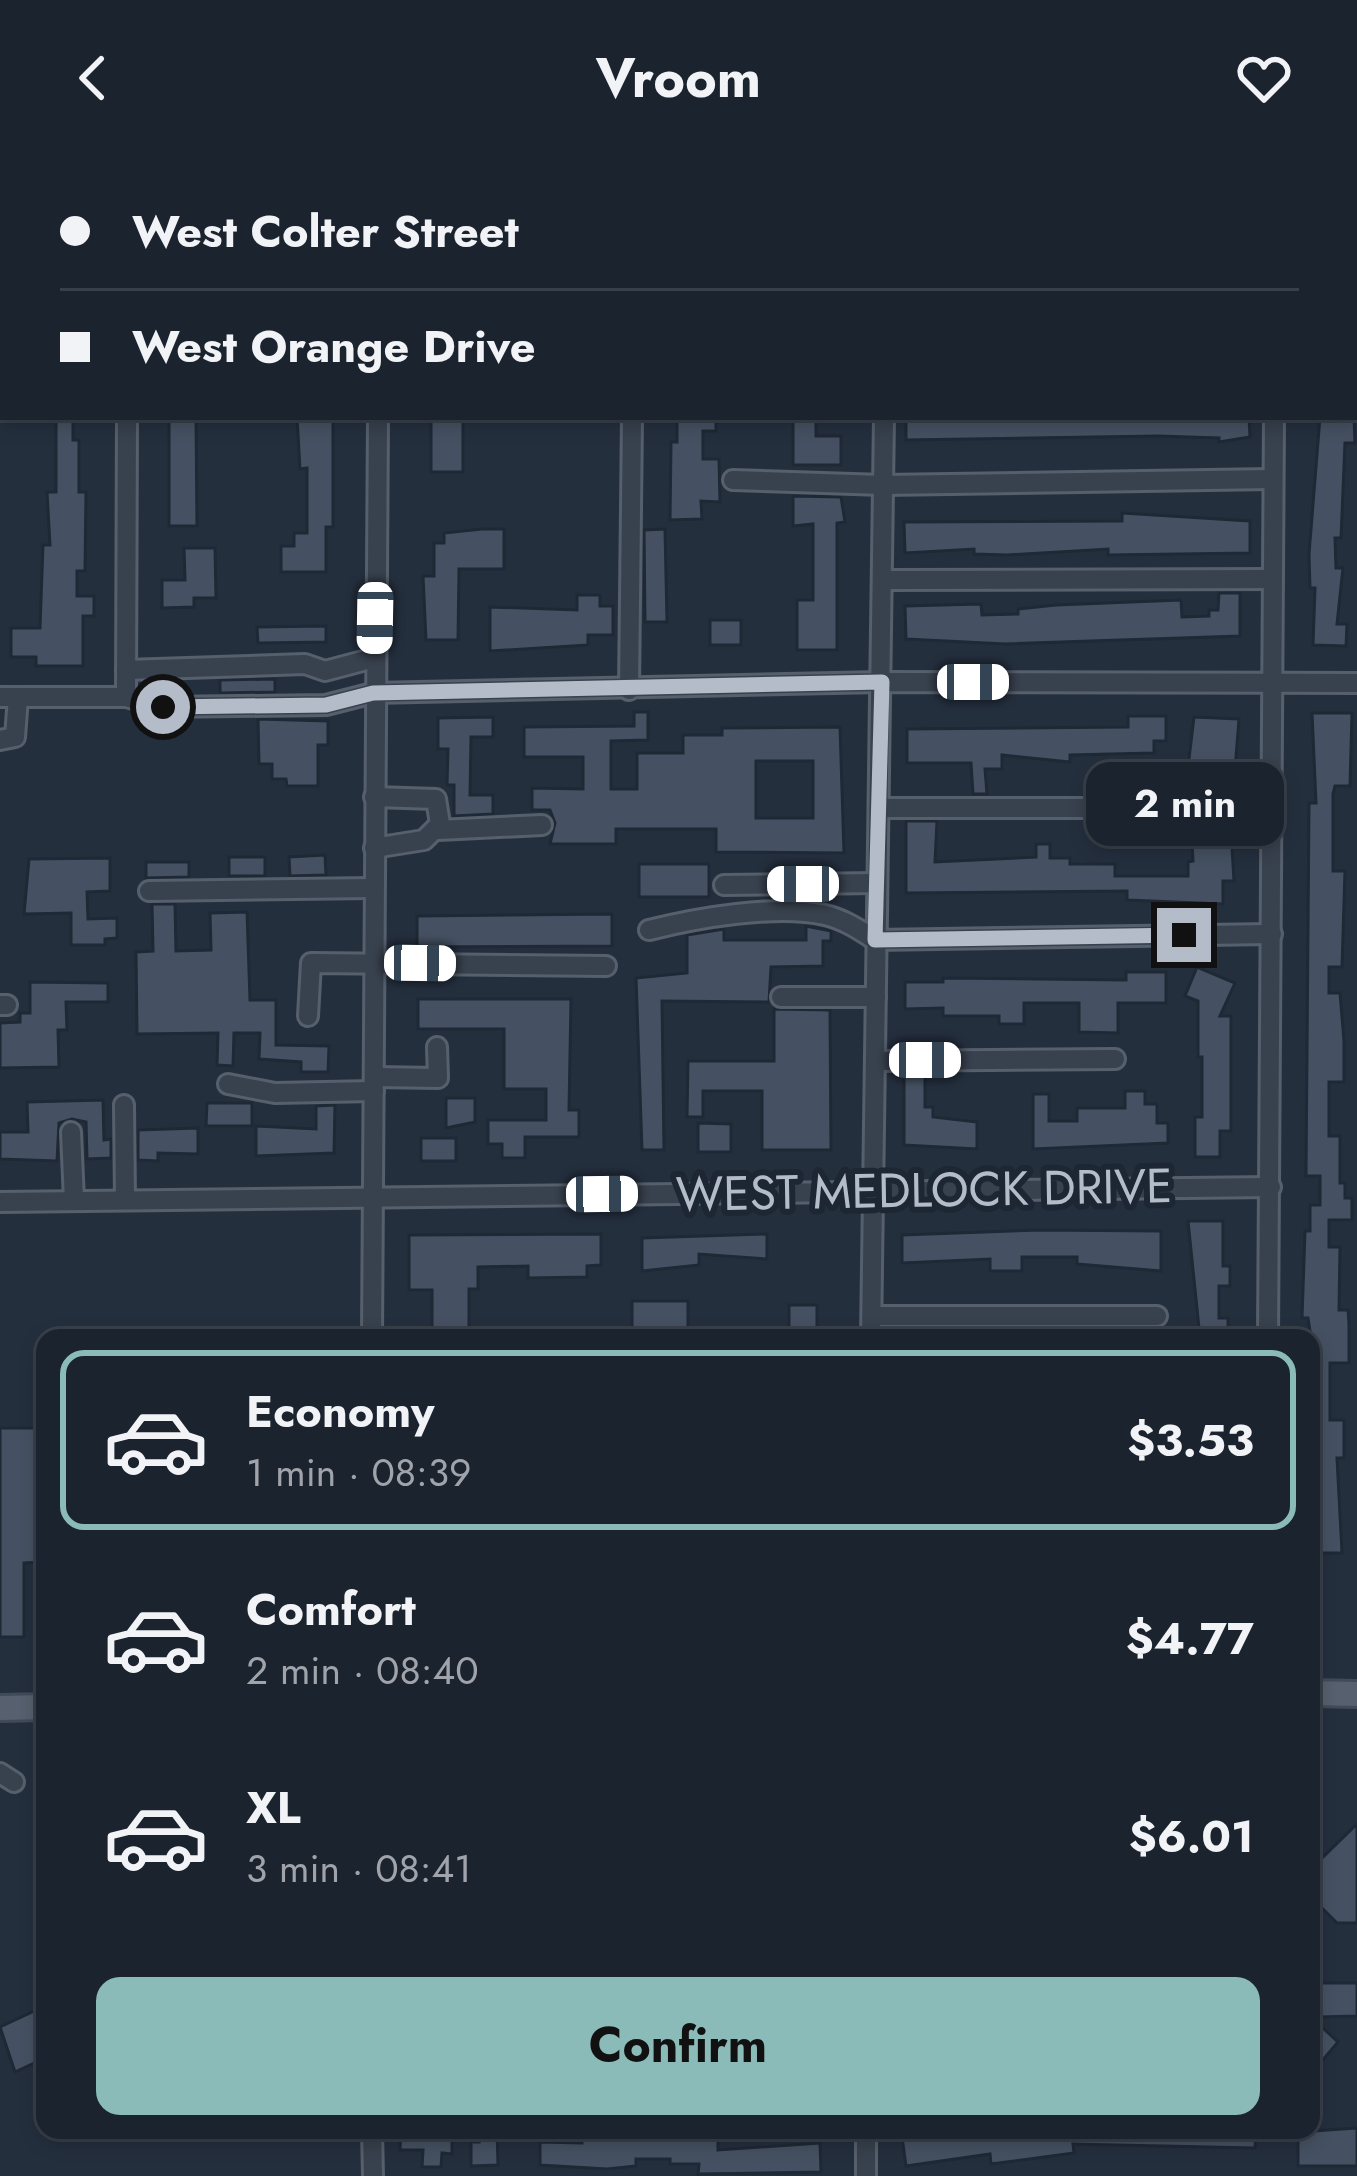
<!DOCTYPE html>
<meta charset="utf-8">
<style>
:root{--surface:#1b232e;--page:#242b36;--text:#f1f3f6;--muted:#a0a4aa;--line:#39404a;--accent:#8bbbb9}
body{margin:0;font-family:Jost,sans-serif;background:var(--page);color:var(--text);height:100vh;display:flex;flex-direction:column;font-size:45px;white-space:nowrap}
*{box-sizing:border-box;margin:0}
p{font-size:39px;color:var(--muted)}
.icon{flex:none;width:66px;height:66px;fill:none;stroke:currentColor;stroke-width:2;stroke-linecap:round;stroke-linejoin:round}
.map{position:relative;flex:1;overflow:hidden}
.side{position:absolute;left:36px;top:1173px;width:1284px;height:810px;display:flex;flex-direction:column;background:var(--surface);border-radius:24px;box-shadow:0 6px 18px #0003,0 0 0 3px var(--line)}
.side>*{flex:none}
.top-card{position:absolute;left:0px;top:0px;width:1359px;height:264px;box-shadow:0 6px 18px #0003,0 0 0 3px var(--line);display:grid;align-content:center;height:264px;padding:0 60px;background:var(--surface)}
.end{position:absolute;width:54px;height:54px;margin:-27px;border:15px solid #b4bcc9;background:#111;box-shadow:0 0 0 6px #111}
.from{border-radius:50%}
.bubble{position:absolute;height:84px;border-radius:24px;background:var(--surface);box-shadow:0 6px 18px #0003,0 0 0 3px var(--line);font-size:39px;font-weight:700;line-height:84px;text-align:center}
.car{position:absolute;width:36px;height:72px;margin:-36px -18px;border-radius:15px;box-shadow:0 0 9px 3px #0007;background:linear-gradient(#fff 24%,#345 0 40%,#fff 0 76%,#345 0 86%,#fff 0)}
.top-card b{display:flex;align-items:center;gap:42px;height:114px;font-size:45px}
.top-card b+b{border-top:3px solid var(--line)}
.top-card i{width:30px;height:30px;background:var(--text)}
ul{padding:21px 0 0;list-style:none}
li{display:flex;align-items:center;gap:36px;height:180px;margin:0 24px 18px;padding:0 36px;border:6px solid transparent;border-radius:24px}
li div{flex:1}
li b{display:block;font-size:45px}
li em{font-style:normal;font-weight:700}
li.current{border-color:var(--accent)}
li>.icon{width:108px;height:108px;stroke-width:1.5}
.primary-button{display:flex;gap:24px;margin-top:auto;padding:24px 60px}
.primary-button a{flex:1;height:138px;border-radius:24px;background:var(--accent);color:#111;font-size:48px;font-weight:700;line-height:138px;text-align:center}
header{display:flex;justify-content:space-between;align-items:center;height:156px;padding:0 60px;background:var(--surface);font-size:54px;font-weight:700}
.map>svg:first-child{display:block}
.building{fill:#455162;stroke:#1f2835;stroke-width:3;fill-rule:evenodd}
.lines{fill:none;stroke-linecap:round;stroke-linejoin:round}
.minor-casing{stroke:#565f6c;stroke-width:24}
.major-casing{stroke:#414a57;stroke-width:30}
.minor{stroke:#38414e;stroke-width:18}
.major{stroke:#56606e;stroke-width:24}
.route{stroke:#b4bcc9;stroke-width:15}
.labels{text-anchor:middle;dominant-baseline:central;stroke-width:12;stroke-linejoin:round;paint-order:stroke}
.street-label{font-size:48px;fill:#b4bcc9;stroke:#1d2633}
</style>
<header><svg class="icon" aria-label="back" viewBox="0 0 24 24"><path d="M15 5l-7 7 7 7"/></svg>Vroom<svg class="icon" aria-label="heart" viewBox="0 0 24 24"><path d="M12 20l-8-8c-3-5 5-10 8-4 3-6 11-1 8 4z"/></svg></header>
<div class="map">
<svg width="1357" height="2020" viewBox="0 0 1357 2020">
<rect width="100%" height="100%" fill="#242f3e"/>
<g class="building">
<path d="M56 261H73V284H79V336H86L85 415H77V440H94V460H83V510H36V501H11V472H40L43 389H50L47 336H56Z"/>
<path d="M169 261H196L197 370H169Z"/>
<path d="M297 261H333V371H326V416H281V390H294V377H307V312L300 313Z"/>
<rect x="431" y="261" width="32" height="55"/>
<path d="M677 261H716V275H703V303H719L720 346 701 345 702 363 670 364 671 286H677Z"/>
<path d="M793 261H816V280H841V309H793Z"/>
<path d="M906 261H1249L1250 281 1219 286V282L1158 280 906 284Z"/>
<path d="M1320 261H1354L1355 287H1345L1341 382H1335L1336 412H1343L1337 468H1347L1346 490 1313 489 1315 432H1310L1309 398Z"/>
<path d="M793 340 841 341 845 366 837 367V494H797V444H813V368L793 370Z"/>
<path d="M1122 357 1250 365V397L1108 399V393L1007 399 974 398V393L905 397 904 366 1122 365Z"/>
<path d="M482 373H504V413H459L458 484H426L423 420H434V387H444V377Z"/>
<path d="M665 373 667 466H645L644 374Z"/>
<path d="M184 392H215L216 442H194V451L162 452V424H185Z"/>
<path d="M1219 437H1240V480L1005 488 906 483 905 450 981 448 982 459 1018 458V453L1056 449 1181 444 1182 461 1209 460V454H1218Z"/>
<path d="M577 439H600V450H613V479H588V489L490 495V451L577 454Z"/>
<rect x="710" y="464" width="31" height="25"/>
<path d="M326 470V486L258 487 257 471Z"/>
<path d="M275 523V536L220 537V524Z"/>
<path d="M634 556H648V584L611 585V633H637V597H683V579H722V572L840 571 844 697 716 696V673H616V688H550L555 667 550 654H532V632L583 633V601H524V571L634 570ZM756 605H813V662H756Z"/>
<path d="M1312 557H1352L1350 630H1335L1333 638V715H1345L1342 811H1329V837H1340L1344 885V926H1329V980H1340V1027H1345V1042H1352V1064H1329V1091H1340L1339 1154H1348L1349 1168V1207H1330V1264H1344V1302H1337L1342 1397H1311V1182L1308 1162H1302L1305 1075H1310V1049H1320V1020H1306L1309 647H1316Z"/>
<path d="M1128 560H1166V585H1154V597L1070 599V606L1002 599V613H985L987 638H973L971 607H907V573L1128 571Z"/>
<path d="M493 561V581H471L470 639H493V658L454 660V629H447L448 593H438V562Z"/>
<path d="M1194 561 1239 563 1233 639H1229L1234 725H1223V748L1127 744V735L906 737V665H937L935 706 1036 701V688H1050V702H1070V708H1115V720H1188V706L1193 705 1188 611Z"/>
<path d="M258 563 328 565V589H318V630H287L286 623H272V608H259Z"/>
<path d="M325 699 326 719 290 720 289 701Z"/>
<rect x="229" y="701" width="36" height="19"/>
<path d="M110 702V735L87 736 88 763 117 762V782L105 783V789H71V757L24 758 29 703Z"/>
<path d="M146 706H189V721L146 722Z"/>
<rect x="639" y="708" width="70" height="33"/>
<path d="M152 748H175L176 795 211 794 210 757 247 756 250 844H276V889L329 890 328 916H301V906L259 903 260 877H234L233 910 217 909 218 877 137 878 136 796 153 795Z"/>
<path d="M612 758V790L417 791V760Z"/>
<path d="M806 770 831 775V785H823V810L771 811 769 846 662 845 664 994H642L636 822 687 817V779L724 773V784H806Z"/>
<path d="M1197 811 1235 827 1220 860H1231V975H1220V1001H1195V961H1202V901H1198V845L1185 840Z"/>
<path d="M1126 816H1166V847H1118V877L1079 876V847H1024V868H999V860H943V852L905 853V826H943V822L1126 824Z"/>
<path d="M30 826 108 827V846H66L67 874H58L59 911 0 912V867L20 866V857H30Z"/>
<path d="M418 843H571L569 954H579V981H525V1002H502V988H488V964H546V933H504V873H418Z"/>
<path d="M774 853 830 854 831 994H762V935H703V961H687L688 905H774Z"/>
<path d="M904 918H925V951H933V961L977 966V993L904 989Z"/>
<path d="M1125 935H1145V948H1157V967H1168V987L1033 993V938H1049V965H1077V952H1125Z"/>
<path d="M446 942H475V966L446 972Z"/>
<path d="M103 944 104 984 111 983V1002L87 1003 86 966 72 963 59 967 57 1005 0 1003V976H28L27 946Z"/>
<path d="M207 947H252V970H206Z"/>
<path d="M335 949 334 997 256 1000V970L316 973V950Z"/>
<path d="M698 967 731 968V996H698Z"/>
<path d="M198 972V998L158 997V1005L138 1004V974Z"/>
<rect x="421" y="982" width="35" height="23"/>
<path d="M1188 1065H1223V1110H1230V1130H1219V1162H1228V1182H1200Z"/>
<path d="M1040 1074 1161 1075V1115L1077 1108V1101H1022V1115H990V1103L902 1107V1079Z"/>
<path d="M601 1078V1109L587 1110V1121L528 1122V1110L478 1111V1133H469V1182H432V1134H409V1079Z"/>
<path d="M767 1078V1103L699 1098V1109L642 1115V1082Z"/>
<path d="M632 1145H688V1175H678V1182H632Z"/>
<rect x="789" y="1149" width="28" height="30"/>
<path d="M0 1272H45V1406L24 1407V1481H0Z"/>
<path d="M1357 1668V1767H1337L1320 1750V1704Z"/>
<path d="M1320 1827H1357V1860L1320 1861Z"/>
<path d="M45 1850V1902L15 1916 0 1871Z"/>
<path d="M1311 1861 1338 1886 1311 1918Z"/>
<path d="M1357 1972V2010H1298V1976Z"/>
<path d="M401 1974H452V1998L442 1997 441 2011H422L423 1994H400Z"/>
<path d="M478 1974H497L498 2009 471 2010V1986H479Z"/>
<path d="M582 1974 718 1979V1994L820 1987 821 2016 698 2018 699 2008H670V2003H636V2010L607 2013 540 2009V1986L582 1987Z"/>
<path d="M923 1974H1256L1255 1992 1073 1988 1074 1997 991 2008 990 1998 906 2010 902 1981Z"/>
</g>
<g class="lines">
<g class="minor-casing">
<g id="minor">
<path d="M129 3V0"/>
<path d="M382 3V0"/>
<path d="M634 3V0"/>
<path d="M884 3V0"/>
<path d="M0 28H3"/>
<path d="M733 324 883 329 1272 323"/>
<path d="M882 424 1272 423"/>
<path d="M126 514 305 508 325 515 374 502"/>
<path d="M629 534 632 261"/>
<path d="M0 541H126L163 551 326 549 373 537 882 526 1357 527"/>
<path d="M126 541 127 261"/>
<path d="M0 584 15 581 18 541"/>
<path d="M374 641 436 643 440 668 424 684 374 692"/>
<path d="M879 652H1163"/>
<path d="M438 674 542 669"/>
<path d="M724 729 877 727"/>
<path d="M149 735 374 732"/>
<path d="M649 774C697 762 776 748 825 759 843 763 860 774 875 784L1272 778"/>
<path d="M781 841H876"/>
<path d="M0 849H7"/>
<path d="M308 860 311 807 606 810"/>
<path d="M877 905 1115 903"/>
<path d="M374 921 438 922 437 891"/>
<path d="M228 928 275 937 374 935"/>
<path d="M124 949 125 1044"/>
<path d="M71 976 74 1045"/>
<path d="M0 1046 1271 1031"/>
<path d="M873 1160H1157"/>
<path d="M372 1182 378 261"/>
<path d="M871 1182 884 261"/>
<path d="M1268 1182 1274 261"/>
<path d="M0 1617 14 1626"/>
<path d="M372 1974 373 2020"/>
<path d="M866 1974V2020"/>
</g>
</g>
<g class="major-casing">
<g id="major">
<path d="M1311 1537 1357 1538"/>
<path d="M0 1552 45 1551"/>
</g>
</g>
<use href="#minor" class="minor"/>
<use href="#major" class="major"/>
</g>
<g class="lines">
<path class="route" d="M163 551 326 549 373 537 882 526 875 784 1184 779"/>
</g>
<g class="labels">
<g class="street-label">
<text transform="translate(924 1034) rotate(-1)">WEST MEDLOCK DRIVE</text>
</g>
</g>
</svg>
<i class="end from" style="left:163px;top:551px"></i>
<i class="end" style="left:1184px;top:779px"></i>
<div class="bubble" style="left:1086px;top:606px;width:198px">2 min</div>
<i class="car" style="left:375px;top:462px;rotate:181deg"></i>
<i class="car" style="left:973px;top:526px;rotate:90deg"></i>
<i class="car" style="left:803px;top:728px;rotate:270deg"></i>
<i class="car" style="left:420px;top:807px;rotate:91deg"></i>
<i class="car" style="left:925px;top:904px;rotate:90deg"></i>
<i class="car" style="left:602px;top:1038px;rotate:89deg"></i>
<div class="top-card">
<b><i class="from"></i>West Colter Street</b>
<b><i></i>West Orange Drive</b>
</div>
<section class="side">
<ul>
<li class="current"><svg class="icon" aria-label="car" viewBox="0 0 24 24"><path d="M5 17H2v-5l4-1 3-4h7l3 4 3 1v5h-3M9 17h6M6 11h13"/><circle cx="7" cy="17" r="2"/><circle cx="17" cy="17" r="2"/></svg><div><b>Economy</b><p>1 min · 08:39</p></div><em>$3.53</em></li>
<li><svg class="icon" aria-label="car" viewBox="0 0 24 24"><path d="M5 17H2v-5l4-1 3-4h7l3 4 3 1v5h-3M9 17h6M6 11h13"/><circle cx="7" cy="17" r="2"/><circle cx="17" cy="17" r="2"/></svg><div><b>Comfort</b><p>2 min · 08:40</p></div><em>$4.77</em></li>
<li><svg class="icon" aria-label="car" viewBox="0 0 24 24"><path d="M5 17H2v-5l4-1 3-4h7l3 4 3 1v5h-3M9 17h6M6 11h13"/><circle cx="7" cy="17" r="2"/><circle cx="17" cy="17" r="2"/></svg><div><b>XL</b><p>3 min · 08:41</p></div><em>$6.01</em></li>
</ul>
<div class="primary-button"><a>Confirm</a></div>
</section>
</div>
